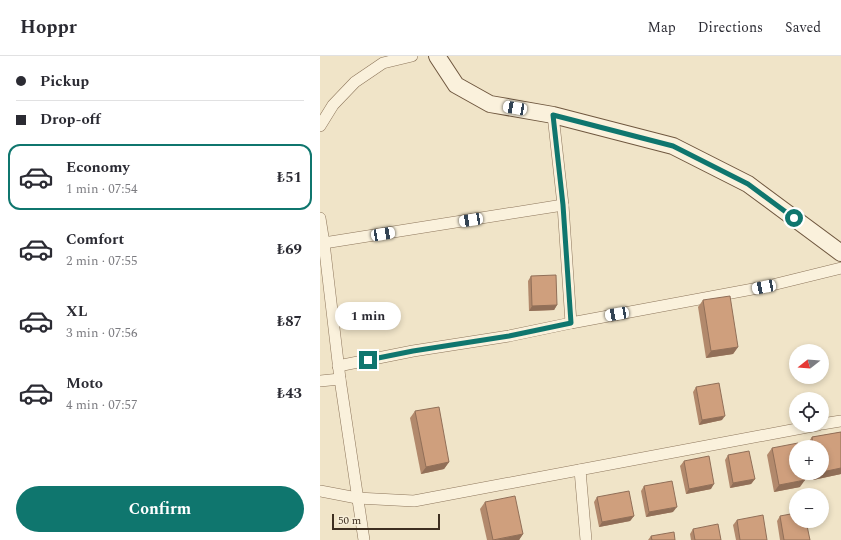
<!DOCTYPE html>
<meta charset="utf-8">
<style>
:root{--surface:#fff;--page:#f2f2f3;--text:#2b2b33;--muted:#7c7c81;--line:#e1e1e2;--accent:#0f766e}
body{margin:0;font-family:Spectral,serif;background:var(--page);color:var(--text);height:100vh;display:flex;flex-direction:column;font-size:15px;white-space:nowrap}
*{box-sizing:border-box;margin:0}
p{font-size:13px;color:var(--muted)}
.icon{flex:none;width:22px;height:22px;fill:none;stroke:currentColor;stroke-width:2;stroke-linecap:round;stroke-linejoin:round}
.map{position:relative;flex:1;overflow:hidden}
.details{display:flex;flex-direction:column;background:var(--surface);width:320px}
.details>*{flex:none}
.guide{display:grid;align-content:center;height:88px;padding:0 16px;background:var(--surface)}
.needle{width:26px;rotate:253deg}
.tools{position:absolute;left:469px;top:288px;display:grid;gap:8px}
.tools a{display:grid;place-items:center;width:40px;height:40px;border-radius:50%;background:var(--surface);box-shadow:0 2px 6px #0003;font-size:20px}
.scale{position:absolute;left:12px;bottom:10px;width:108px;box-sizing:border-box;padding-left:4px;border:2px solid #3d2e20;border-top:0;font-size:11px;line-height:14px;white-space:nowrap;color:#3d2e20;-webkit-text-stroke:3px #f7eed8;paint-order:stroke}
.end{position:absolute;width:18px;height:18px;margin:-9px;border:5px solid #0f766e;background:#fff;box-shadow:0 0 0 2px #fff}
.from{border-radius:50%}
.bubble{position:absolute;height:28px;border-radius:14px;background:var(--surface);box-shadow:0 2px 6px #0003;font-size:13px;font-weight:700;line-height:28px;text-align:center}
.car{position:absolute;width:12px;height:24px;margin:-12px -6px;border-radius:5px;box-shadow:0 0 3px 1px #0007;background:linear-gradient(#fff 24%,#345 0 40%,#fff 0 76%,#345 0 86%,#fff 0)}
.guide b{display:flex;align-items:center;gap:14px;height:38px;font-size:15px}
.guide b+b{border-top:1px solid var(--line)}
.guide i{width:10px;height:10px;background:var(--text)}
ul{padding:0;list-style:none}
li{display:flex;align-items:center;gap:12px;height:66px;margin:0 8px 6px;padding:0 8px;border:2px solid transparent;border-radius:12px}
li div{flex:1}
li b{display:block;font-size:15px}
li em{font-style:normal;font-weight:700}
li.current{border-color:var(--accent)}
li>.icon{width:36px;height:36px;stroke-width:1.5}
.primary-button{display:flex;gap:8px;margin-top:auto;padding:8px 16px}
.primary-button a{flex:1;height:46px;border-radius:24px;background:var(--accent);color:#fff;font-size:16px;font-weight:700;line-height:46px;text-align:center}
header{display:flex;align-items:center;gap:24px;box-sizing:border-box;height:56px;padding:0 20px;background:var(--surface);border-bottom:1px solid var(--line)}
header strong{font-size:19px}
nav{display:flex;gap:22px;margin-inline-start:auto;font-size:14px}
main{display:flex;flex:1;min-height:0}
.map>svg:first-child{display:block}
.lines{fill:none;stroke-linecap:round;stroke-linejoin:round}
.street-casing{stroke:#8d765c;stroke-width:12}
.secondary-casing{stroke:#6f573f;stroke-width:18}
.street{stroke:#faf1dc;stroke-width:11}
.secondary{stroke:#faf1dc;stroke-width:16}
.wall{fill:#b2896c}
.shaded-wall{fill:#916f58}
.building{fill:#cf9f7d;stroke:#916f58}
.route{stroke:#0f766e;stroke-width:5}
</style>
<header>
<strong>Hoppr</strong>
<nav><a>Map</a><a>Directions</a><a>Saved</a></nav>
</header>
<main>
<section class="details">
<div class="guide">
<b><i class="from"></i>Pickup</b>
<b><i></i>Drop-off</b>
</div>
<ul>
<li class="current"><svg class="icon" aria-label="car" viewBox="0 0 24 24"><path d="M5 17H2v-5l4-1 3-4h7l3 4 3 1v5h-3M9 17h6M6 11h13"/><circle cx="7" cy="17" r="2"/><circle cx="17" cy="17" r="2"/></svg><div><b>Economy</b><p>1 min · 07:54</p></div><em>₺51</em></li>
<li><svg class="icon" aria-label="car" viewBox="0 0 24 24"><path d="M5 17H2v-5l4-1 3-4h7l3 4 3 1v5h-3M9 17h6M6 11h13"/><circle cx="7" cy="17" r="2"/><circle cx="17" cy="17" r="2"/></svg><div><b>Comfort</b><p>2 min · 07:55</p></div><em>₺69</em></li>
<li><svg class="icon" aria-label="car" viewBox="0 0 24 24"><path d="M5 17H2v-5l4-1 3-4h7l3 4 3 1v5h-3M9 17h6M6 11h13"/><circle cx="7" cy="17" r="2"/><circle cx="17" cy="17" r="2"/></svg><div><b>XL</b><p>3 min · 07:56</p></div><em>₺87</em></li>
<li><svg class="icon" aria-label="car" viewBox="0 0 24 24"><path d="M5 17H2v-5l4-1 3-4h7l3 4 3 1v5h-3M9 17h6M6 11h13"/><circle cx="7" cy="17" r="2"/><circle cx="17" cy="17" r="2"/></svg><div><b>Moto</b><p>4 min · 07:57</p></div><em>₺43</em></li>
</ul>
<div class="primary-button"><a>Confirm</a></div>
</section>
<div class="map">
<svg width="521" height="484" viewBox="0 0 521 484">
<rect width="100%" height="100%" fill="#f0e4c8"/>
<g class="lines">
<g class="street-casing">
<g id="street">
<path d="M233 59 243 149 251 267"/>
<path d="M0 70 13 49 35 26 63 7 92 0"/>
<path d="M0 162 4 187 20 323 44 484"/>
<path d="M4 187 243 149"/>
<path d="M18 310 93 295 189 280 251 267 444 231 521 212"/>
<path d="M0 325 20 323"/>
<path d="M502 368 521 365"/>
<path d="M260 414 266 484"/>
<path d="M0 435 37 442 94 445 498 369"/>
</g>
</g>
<g class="secondary-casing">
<path id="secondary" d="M117 0 136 29 170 48 233 59 353 90 428 128 521 197"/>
</g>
<use href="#street" class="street"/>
<use href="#secondary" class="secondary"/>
</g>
<g class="wall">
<path d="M211 220 237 249 234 254 209 255 208 225Z"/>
<path d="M383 244 418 291 413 298 386 302 378 251Z"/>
<path d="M376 331 402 364 379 369 373 336Z"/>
<path d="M95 355 129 406 124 413 101 418 90 362Z"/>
<path d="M521 376V418L493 424 492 417H502V391H487V388L492 381Z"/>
<path d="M452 392 480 431 454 436 447 399Z"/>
<path d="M408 399 435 423 431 428 410 432 405 404Z"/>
<path d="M364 405 391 433 366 438 360 410Z"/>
<path d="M324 430 353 456 326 461 321 435Z"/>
<path d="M277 441 314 460 310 465 279 471 274 446Z"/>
<path d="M165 446 203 478 199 484H167L160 453Z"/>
<path d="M460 460 490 484H460L457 465Z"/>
<path d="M417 464 447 484H416L413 469Z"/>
<path d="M373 473 401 484H371L370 478Z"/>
<path d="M331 480 355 484H328Z"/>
</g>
<g class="shaded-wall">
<path d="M237 249 234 254 209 255 212 250Z"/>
<path d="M418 291 413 298 386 302 391 295Z"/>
<path d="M405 360 402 364 379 369 382 364Z"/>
<path d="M129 406 124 413 101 418 106 411Z"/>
<path d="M521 412V418L493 424 498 417H502V416Z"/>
<path d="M435 423 431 428 410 432 413 427Z"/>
<path d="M485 424 480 431 454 436 459 429Z"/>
<path d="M394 428 391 433 366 438 369 433Z"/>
<path d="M357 451 353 456 326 461 329 456Z"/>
<path d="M314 460 310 465 279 471 282 466Z"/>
<path d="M203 478 199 484H176Z"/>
</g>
<g class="building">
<path d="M236 219 237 249 212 250 211 220Z"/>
<path d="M410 240 418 291 391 295 383 244Z"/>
<path d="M399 327 405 360 382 364 376 331Z"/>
<path d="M119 351 129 406 106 411 95 355Z"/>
<path d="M521 376V412L502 416V391H493L492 381Z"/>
<path d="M478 387 479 391H476V417H484L485 424 459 429 452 392Z"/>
<path d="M429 395 435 423 413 427 408 399Z"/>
<path d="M389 400 394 428 369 433 364 405Z"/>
<path d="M352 425 357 451 329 456 324 430Z"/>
<path d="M309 435 314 460 282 466 277 441Z"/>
<path d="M195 440 203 478 173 484 165 446Z"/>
<path d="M476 457V465H486L490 484H464L460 460Z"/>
<path d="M443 459 447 484H420L417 464Z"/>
<path d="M398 468 401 484H375L373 473Z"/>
<path d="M354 476 355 484H332L331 480Z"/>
</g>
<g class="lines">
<path class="route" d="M48 304 93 295 189 280 251 267 243 149 233 59 353 90 428 128 474 162"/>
</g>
</svg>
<div class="tools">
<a><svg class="needle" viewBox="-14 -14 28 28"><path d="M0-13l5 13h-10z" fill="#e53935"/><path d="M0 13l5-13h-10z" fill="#7c7c81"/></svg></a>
<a><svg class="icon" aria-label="locate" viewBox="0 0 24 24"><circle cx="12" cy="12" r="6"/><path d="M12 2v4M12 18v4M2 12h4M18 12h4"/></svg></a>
<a>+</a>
<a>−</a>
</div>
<div class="scale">50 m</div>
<i class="end from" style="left:474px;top:162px"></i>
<i class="end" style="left:48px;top:304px"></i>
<div class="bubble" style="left:15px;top:246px;width:66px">1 min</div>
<i class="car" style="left:195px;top:52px;rotate:280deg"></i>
<i class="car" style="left:151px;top:164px;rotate:261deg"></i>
<i class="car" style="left:63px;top:178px;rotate:81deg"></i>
<i class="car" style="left:444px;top:231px;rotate:259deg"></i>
<i class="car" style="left:297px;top:258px;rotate:260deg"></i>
</div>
</main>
